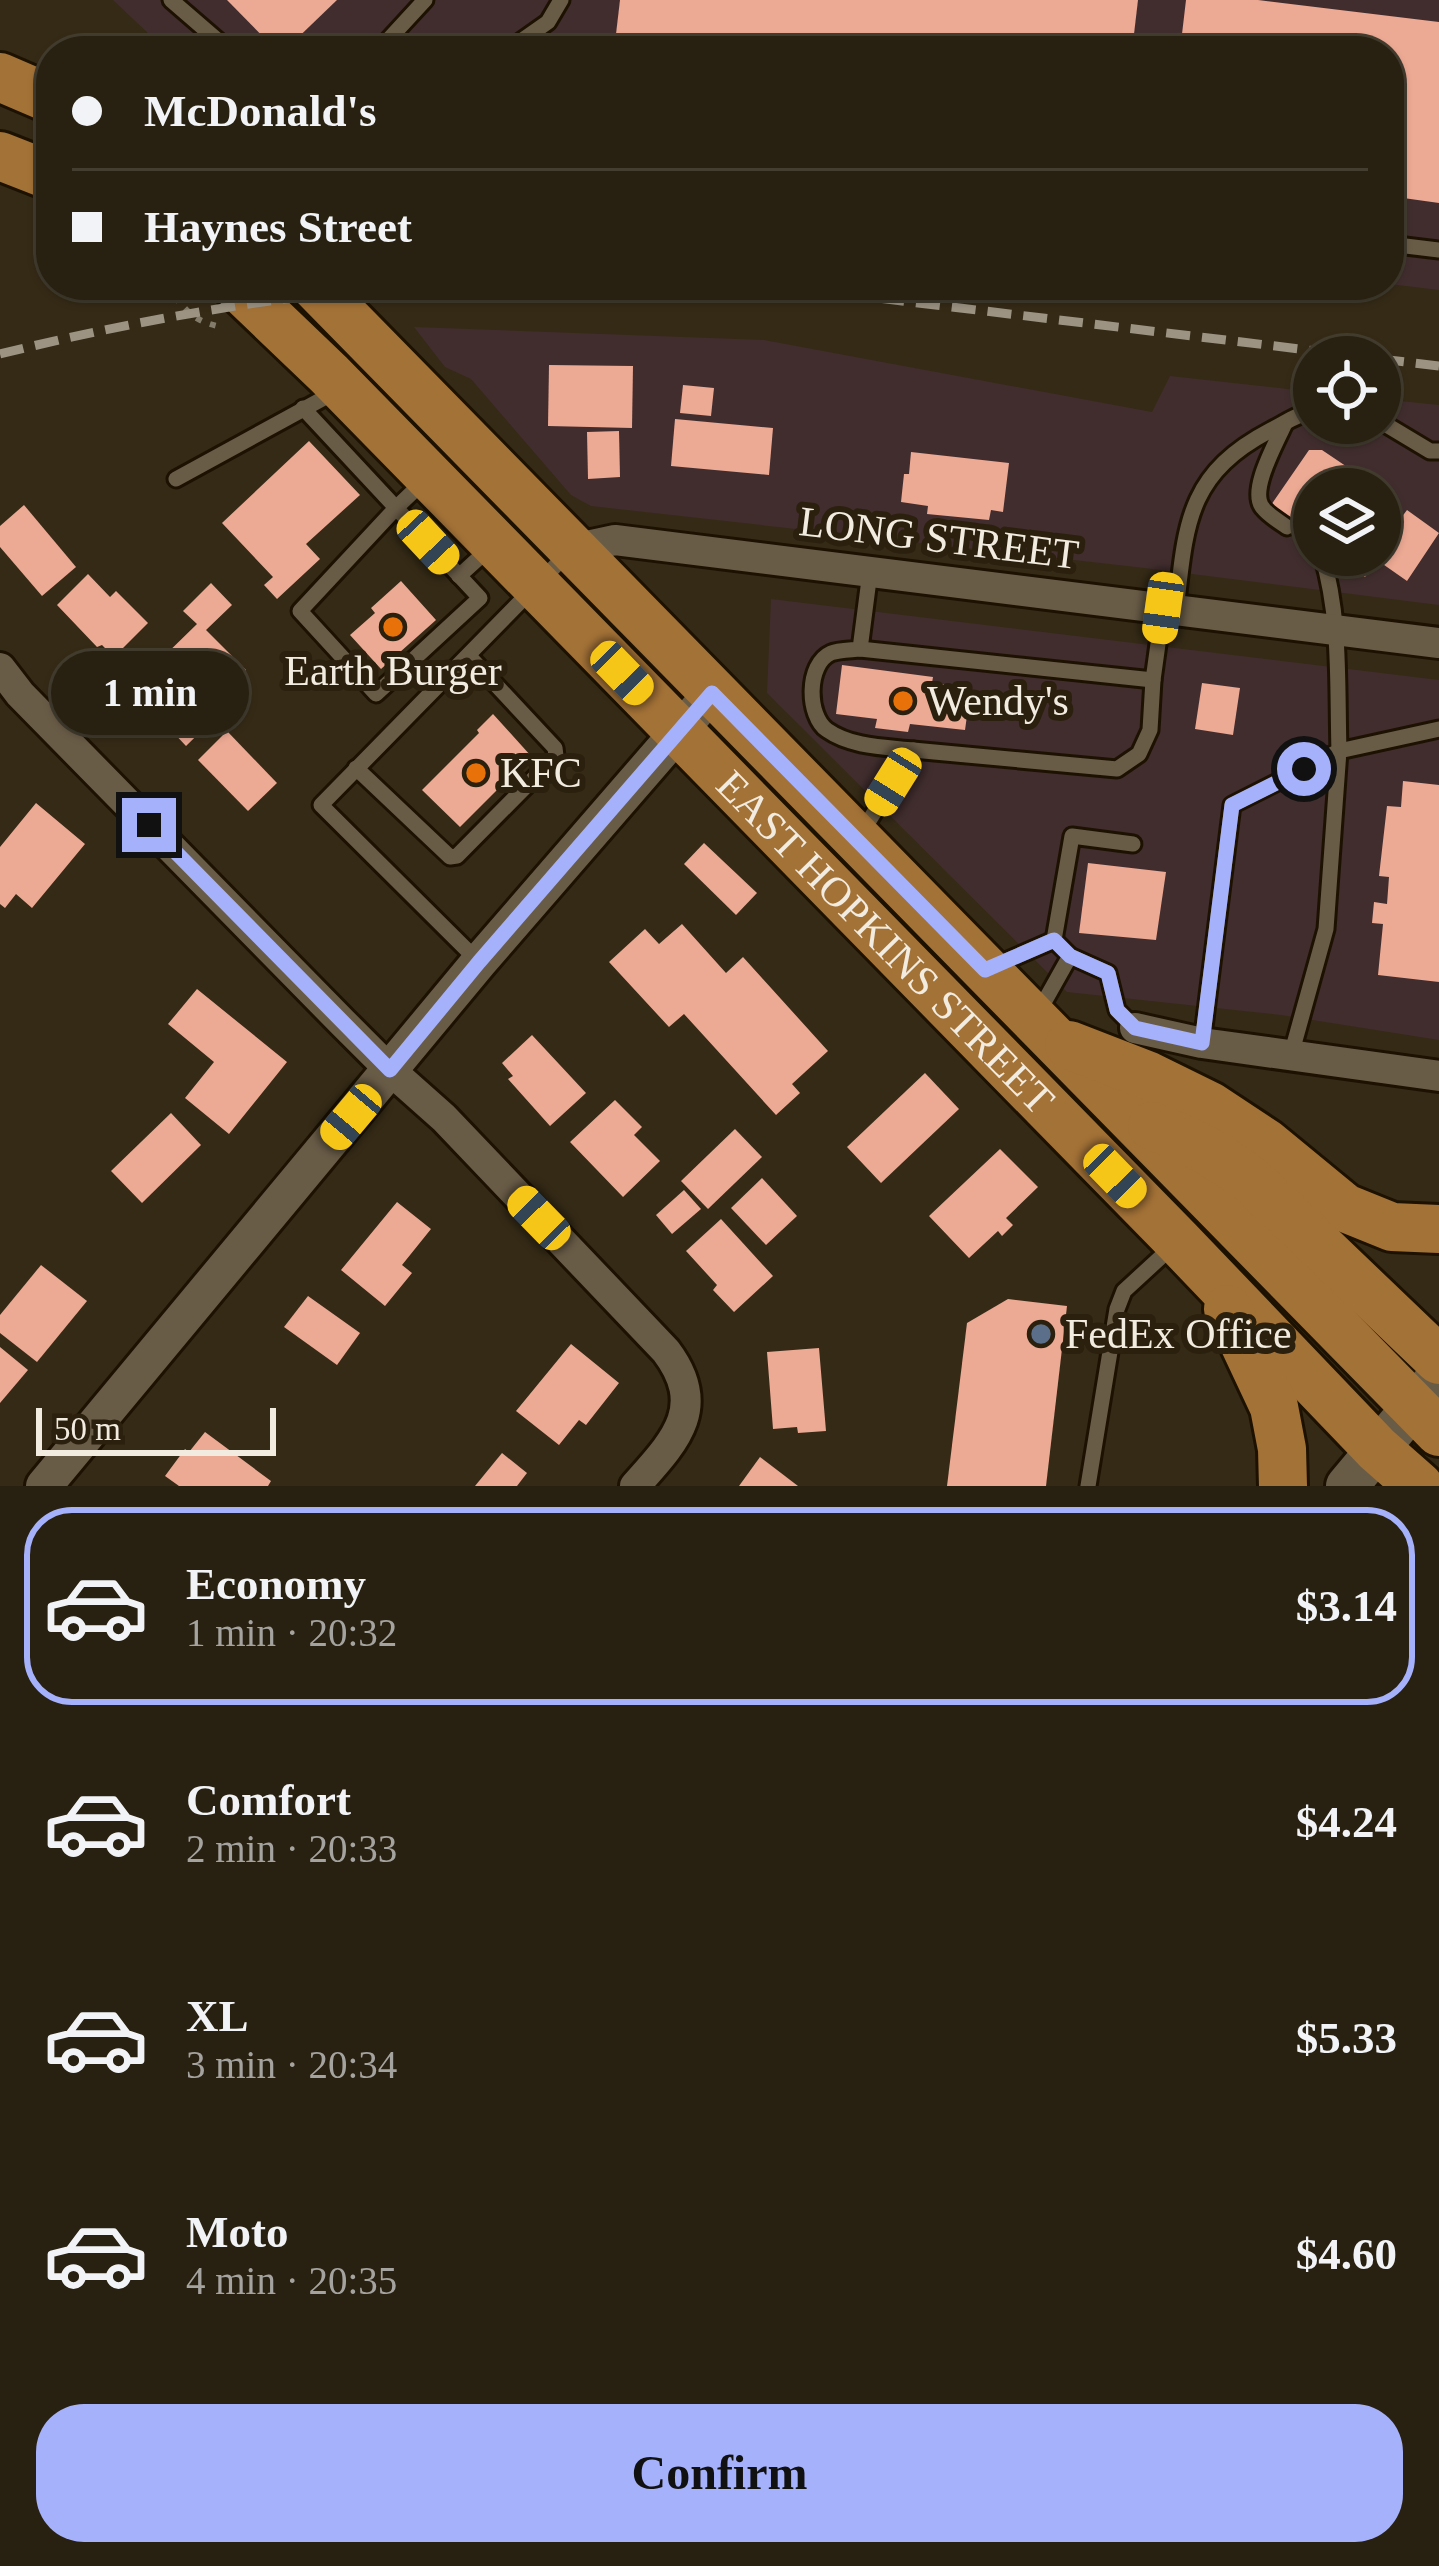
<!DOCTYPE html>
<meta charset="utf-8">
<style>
:root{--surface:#282010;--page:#342d1e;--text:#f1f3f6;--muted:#a5a39f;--line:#443e30;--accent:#a6b1fc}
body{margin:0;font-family:Georgia,serif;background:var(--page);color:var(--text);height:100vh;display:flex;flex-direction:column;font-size:45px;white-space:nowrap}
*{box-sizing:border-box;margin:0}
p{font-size:39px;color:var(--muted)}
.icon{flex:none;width:66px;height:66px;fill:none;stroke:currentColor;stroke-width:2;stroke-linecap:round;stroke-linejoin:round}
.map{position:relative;height:1486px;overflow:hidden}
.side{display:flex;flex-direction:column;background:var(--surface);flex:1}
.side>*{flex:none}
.hud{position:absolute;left:36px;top:36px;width:1368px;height:264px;border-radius:48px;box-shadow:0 3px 9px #0004,0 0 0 3px var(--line);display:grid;align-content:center;height:264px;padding:0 36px;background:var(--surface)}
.tools{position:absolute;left:1293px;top:336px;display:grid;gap:24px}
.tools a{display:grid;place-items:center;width:108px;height:108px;border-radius:50%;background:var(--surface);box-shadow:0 3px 9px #0004,0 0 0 3px var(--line);font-size:60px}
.scale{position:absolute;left:36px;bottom:30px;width:240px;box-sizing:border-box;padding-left:12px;border:6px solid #f2ebdf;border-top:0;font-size:33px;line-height:42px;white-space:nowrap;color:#f2ebdf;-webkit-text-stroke:9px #2b200d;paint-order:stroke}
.end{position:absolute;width:54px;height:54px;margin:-27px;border:15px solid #a6b1fc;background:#111;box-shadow:0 0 0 6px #111}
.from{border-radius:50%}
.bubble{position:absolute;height:84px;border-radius:42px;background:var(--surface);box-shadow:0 3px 9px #0004,0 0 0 3px var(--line);font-size:39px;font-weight:800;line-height:84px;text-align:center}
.car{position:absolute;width:36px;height:72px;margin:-36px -18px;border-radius:15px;box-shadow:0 0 9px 3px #0007;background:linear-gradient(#f5c518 24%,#345 0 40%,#f5c518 0 76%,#345 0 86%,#f5c518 0)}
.hud b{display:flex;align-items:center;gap:42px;height:114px;font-size:45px}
.hud b+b{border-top:3px solid var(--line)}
.hud i{width:30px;height:30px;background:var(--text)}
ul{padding:21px 0 0;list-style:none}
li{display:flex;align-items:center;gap:36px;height:198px;margin:0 24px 18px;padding:0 12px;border:6px solid transparent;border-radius:48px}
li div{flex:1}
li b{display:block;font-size:45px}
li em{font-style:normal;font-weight:800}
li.on{border-color:var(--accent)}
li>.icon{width:108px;height:108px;stroke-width:1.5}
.cta{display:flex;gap:24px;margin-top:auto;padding:24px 36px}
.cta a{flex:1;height:138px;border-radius:48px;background:var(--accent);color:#111;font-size:48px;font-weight:800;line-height:138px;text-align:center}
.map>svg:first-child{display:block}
.commercial{fill:#412d2e;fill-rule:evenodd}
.building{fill:#eca994}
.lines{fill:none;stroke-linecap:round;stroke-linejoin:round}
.service-casing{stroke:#1d1202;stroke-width:21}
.minor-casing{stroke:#1d1202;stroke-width:36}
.tertiary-casing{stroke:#1d1202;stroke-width:42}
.secondary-casing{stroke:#1d1202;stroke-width:48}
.primary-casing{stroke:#1d1202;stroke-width:54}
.path{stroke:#847b6a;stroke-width:6;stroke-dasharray:6 9;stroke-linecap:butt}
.service{stroke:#695c47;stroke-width:15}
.minor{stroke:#695c47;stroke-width:30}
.tertiary{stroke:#695c47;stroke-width:36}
.secondary{stroke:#695c47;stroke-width:42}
.primary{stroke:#a37237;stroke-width:48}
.rail{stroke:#9c9383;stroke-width:9;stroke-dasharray:24 12;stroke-linecap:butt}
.route{stroke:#a6b1fc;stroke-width:15}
.food-dot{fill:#e8710a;stroke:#2b200d;stroke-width:4.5}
.service-dot{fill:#5c6f8a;stroke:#2b200d;stroke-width:4.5}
.labels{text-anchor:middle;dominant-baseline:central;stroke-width:12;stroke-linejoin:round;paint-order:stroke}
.street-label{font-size:42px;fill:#f2ebdf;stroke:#2b200d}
.poi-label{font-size:42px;fill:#f2ebdf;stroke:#2b200d;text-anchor:start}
</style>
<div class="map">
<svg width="1439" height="1486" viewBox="0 0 1439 1486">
<rect width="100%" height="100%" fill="#352a16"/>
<g class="commercial">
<path d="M113 0H1439V290L1389 284V51H167Z"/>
<path d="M414 327 764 340 1152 412 1170 376 1314 392V423H1380V399L1439 405V605L1136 567 591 506 571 495 471 379 445 367ZM1314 489H1380V555H1314Z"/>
<path d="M771 599 1439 680V1040L1281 1015 1067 992 767 693Z"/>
</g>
<g class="building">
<path d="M227 0H337L284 51H277Z"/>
<path d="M620 0H1138L1132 51H614Z"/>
<path d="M1186 0H1258L1439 22V203L1389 196V51H1180Z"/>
<path d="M549 365 633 366 632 428 548 426Z"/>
<path d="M683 385 714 388 711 416 680 413Z"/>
<path d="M675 419 773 428 769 475 671 466Z"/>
<path d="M619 431 620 477 588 479 587 432Z"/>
<path d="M309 441 360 495 306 544 320 559 277 599 264 585 273 577 222 523Z"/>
<path d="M1309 450H1322L1368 481 1370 489H1314V541L1269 508Z"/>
<path d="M911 452 1009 463 1003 512 991 510 989 520 927 514 928 506 901 502 904 474H909Z"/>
<path d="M1380 503 1401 518 1407 510 1439 533 1407 581 1377 560 1365 577 1334 555H1380Z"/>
<path d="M24 505 76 567 42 596 0 547V526Z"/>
<path d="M88 574 110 597 116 591 148 623 114 657 102 645 97 647 57 605Z"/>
<path d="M401 581 436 620 381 669 350 635 375 613 371 608Z"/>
<path d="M211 583 232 605 206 630 246 670 222 693 231 702 186 746 171 730 166 736 154 724 160 718 136 694 161 669 156 664 197 624 183 611Z"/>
<path d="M842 665 933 677 932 683 971 687 965 730 910 724 908 732 875 728 877 719 836 714Z"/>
<path d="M1202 683 1240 688 1233 735 1195 729Z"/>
<path d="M493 714 531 756 460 827 422 790 479 733 477 730Z"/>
<path d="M227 731 277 783 248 811 198 760Z"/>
<path d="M1403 781 1439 785V982L1378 975 1383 924 1372 923 1374 902 1387 904 1389 877 1379 876 1387 806 1401 807Z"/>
<path d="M36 803 85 844 32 908 16 894 5 908 0 904V847Z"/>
<path d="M704 843 757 893 736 915 684 864Z"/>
<path d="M1088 863 1166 872 1156 940 1079 933Z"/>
<path d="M682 924 726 973 743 957 828 1051 792 1084 800 1093 776 1115 684 1014 669 1027 609 962 645 929 659 944Z"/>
<path d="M197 989 287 1062 229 1134 185 1098 214 1062 168 1024Z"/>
<path d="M532 1035 586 1093 550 1126 508 1079 513 1076 502 1063Z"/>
<path d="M925 1073 959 1109 881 1183 847 1147Z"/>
<path d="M615 1100 642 1127 634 1135 660 1161 623 1197 570 1142Z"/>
<path d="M171 1113 201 1145 142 1203 111 1171Z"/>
<path d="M735 1129 762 1157 708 1209 681 1181Z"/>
<path d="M1000 1149 1038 1187 1006 1218 1013 1225 1002 1236 998 1231 969 1258 929 1216Z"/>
<path d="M762 1178 797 1216 766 1245 731 1208Z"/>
<path d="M684 1190 701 1209 672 1234 656 1215Z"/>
<path d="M397 1202 431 1229 402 1265 412 1273 385 1306 341 1270Z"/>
<path d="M721 1219 773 1276 734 1312 713 1290 717 1285 686 1251Z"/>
<path d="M41 1265 87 1301 37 1362 0 1333V1315Z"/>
<path d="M308 1296 360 1333 337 1365 284 1327Z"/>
<path d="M1008 1299 1067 1306 1046 1486H947L967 1323Z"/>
<path d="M571 1344 619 1383 586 1425 579 1420 559 1445 516 1411Z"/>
<path d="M0 1347 28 1370 0 1403Z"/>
<path d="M819 1348 826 1431 798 1433 797 1427 773 1429 767 1352Z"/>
<path d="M205 1432 271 1481 268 1486H179L165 1476 185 1449 189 1452Z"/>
<path d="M502 1453 527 1473 517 1486H475Z"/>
<path d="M760 1457 798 1486H739Z"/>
</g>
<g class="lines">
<g class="service-casing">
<g id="service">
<path d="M171 0 230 51"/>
<path d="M378 51 425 0"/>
<path d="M507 51 548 22 561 0"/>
<path d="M1389 244 1439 250"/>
<path d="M303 408C362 472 421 534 480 598L376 694 300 611 396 508 423 482"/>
<path d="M1380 421 1430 451H1439"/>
<path d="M1285 423C1277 442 1248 491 1263 508 1268 515 1280 522 1287 527"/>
<path d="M176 479 335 392"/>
<path d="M1313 546 1314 547"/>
<path d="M459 576 492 546"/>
<path d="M1176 610C1186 523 1187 474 1271 430 1285 423 1299 413 1314 411"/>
<path d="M860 649 1153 680"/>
<path d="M913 750 1117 769 1139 754 1150 730 1153 680 1163 608"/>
<path d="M356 768 450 857 457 856 556 756 555 748 469 656"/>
<path d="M862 832 913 750C885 747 851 747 827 730 807 716 806 664 831 653 838 650 852 650 860 649L870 572"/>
<path d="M1054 940 1072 836 1133 844"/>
<path d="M479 962 321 805 570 551"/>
<path d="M992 967 1054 940 1070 956 1108 973 1117 1010 1135 1028"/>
<path d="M1038 1013 1070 956"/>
<path d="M1202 1043 1232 805 1339 751C1337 685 1341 618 1322 555"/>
<path d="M1291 1055 1326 929 1339 751 1439 729"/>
<path d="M1088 1486 1117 1309 1124 1291 1174 1245"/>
</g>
</g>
<g class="minor-casing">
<g id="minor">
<path d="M573 549 615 540 1439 643"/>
<path d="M0 668 20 694 342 1022 390 1070 444 1118 666 1351C709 1408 674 1442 635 1486"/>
<path d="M1135 1028 1202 1043 1439 1076"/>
</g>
</g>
<g class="tertiary-casing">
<path id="tertiary" d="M44 1486 479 962 712 693"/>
</g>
<g class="secondary-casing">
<path id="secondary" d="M1347 1486 1439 1376"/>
</g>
<g class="primary-casing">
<g id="primary">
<path d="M0 77 51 99"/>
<path d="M0 156 51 176"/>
<path id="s1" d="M236 285 329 374 1178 1241 1377 1449 1419 1486"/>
<path d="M314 285 1439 1432"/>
<path d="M1069 1045 1149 1076 1210 1106 1266 1143 1345 1208 1392 1227 1439 1229"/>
<path d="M1152 1126C1191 1140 1219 1156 1253 1182L1439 1360"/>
<path d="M1228 1309 1274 1407 1282 1449 1283 1486"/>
</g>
</g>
<path class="path" d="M166 285C185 309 191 321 222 327"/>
<use href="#service" class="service"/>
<use href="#minor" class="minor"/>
<use href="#tertiary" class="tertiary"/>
<use href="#secondary" class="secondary"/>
<use href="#primary" class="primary"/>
<g class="rail">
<path d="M737 285 786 287 1366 357"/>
<path d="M0 354C136 320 275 296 415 285"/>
<path d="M1380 359 1439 366"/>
</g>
</g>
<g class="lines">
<path class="route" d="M149 825 390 1070 479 962 712 693 985 970 1054 940 1070 956 1108 973 1117 1010 1135 1028 1202 1043 1232 805 1304 769"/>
</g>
<g class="food-dot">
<circle cx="393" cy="627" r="12"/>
<circle cx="903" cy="701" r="12"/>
<circle cx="476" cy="773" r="12"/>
</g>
<circle class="service-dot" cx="1041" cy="1334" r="12"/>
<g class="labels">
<g class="street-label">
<text transform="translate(939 538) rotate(7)">LONG STREET</text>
<text stroke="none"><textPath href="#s1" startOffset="924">EAST HOPKINS STREET</textPath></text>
</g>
<g class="poi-label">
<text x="393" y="671" text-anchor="middle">Earth Burger</text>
<text x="927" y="701">Wendy's</text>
<text x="500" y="773">KFC</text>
<text x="1065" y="1334">FedEx Office</text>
</g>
</g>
</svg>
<div class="tools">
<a><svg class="icon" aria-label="locate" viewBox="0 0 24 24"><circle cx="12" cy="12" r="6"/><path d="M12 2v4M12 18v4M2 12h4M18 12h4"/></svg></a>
<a><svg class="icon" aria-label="layers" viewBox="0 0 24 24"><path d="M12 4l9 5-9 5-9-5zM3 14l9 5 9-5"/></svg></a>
</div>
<div class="scale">50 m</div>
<i class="end from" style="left:1304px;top:769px"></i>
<i class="end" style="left:149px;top:825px"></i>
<div class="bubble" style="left:51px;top:651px;width:198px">1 min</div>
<i class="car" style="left:428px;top:542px;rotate:137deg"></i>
<i class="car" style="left:1163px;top:608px;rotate:188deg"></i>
<i class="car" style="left:622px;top:673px;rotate:136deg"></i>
<i class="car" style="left:893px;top:782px;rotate:212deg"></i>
<i class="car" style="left:351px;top:1117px;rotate:220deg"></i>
<i class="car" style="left:1115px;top:1176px;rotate:136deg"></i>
<i class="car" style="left:539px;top:1218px;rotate:316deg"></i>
<div class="hud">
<b><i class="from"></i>McDonald's</b>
<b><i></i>Haynes Street</b>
</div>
</div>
<section class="side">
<ul>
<li class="on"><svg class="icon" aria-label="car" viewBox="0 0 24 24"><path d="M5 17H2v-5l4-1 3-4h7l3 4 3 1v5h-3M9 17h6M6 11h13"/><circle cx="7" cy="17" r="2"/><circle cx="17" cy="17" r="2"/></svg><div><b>Economy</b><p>1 min · 20:32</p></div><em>$3.14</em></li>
<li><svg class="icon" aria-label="car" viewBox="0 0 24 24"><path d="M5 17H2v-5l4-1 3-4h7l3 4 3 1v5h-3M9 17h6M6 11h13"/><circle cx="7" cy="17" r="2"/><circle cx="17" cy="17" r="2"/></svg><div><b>Comfort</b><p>2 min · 20:33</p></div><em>$4.24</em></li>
<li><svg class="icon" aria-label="car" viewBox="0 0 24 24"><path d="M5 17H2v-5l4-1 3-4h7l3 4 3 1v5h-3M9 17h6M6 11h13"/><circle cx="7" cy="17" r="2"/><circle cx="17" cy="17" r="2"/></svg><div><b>XL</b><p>3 min · 20:34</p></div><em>$5.33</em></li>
<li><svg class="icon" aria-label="car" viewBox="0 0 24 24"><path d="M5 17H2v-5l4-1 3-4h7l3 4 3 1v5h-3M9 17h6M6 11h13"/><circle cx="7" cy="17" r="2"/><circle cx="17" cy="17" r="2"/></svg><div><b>Moto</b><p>4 min · 20:35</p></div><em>$4.60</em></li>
</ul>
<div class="cta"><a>Confirm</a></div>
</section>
